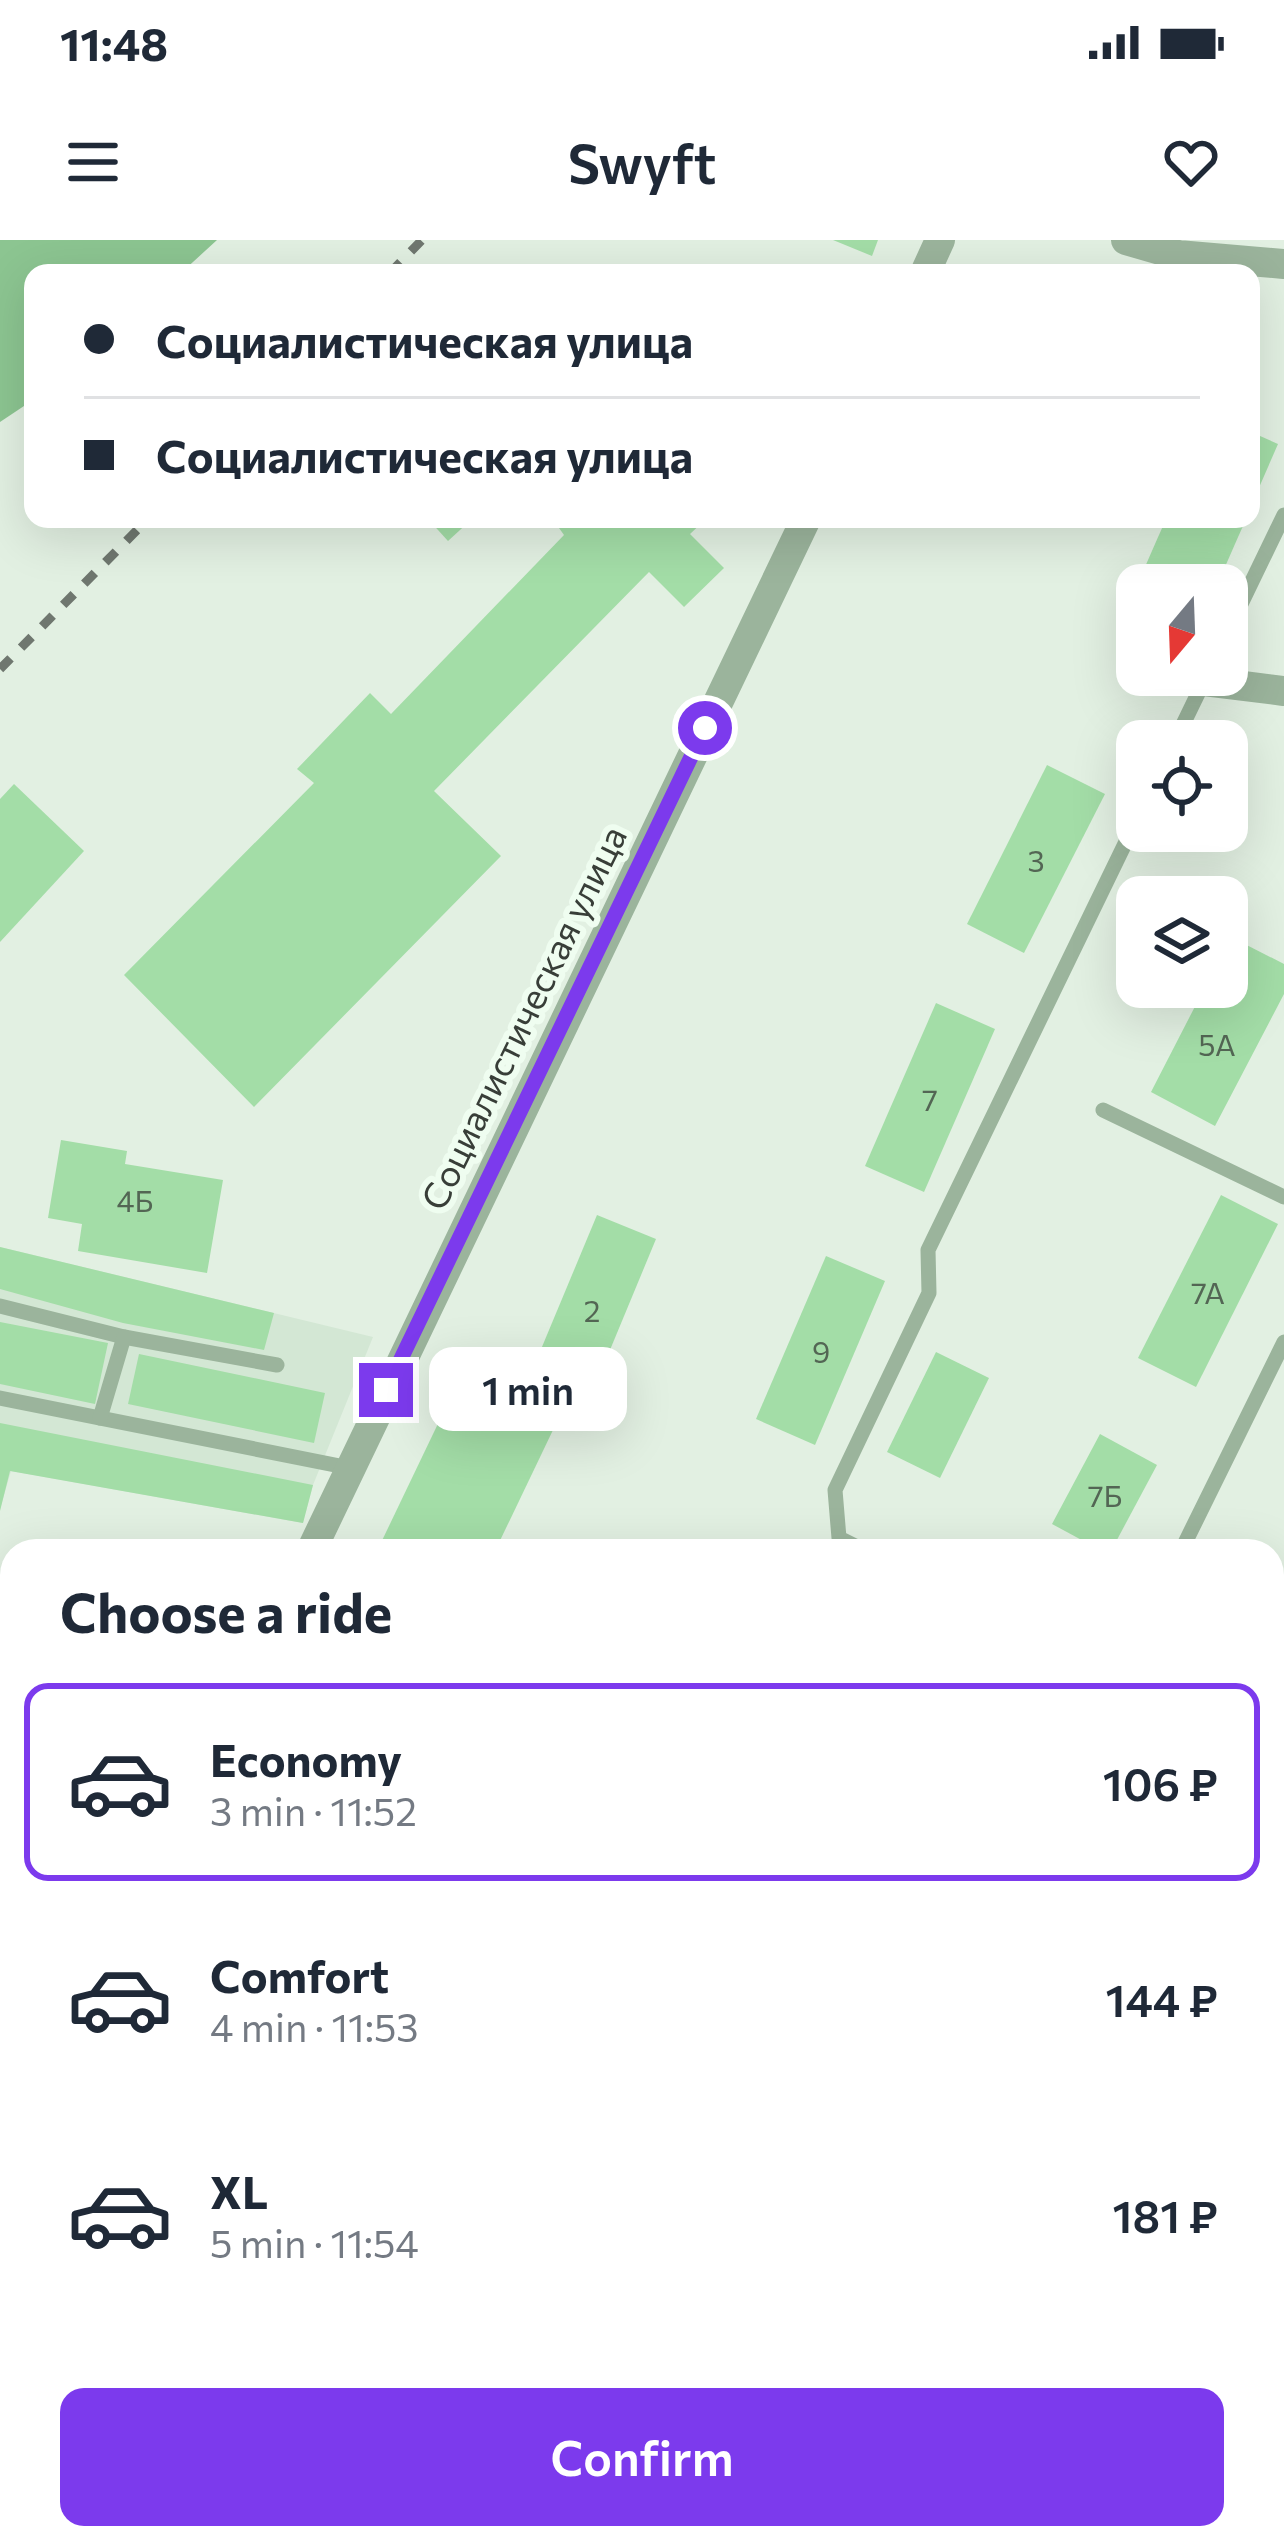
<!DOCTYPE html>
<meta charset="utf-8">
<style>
:root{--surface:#fff;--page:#f2f2f3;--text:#1f2937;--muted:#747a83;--line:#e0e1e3;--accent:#7c3aed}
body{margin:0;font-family:Commissioner,sans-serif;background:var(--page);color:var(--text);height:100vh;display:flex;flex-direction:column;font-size:45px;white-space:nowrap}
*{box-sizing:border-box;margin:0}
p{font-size:39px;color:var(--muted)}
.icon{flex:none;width:66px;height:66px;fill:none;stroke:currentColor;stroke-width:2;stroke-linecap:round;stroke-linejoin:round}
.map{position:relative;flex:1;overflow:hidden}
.sheet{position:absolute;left:0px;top:1299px;width:1284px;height:1011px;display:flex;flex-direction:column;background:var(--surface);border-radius:36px 36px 0 0;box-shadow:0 12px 48px #0002}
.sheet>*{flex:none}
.banner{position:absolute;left:24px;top:24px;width:1236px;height:264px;border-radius:24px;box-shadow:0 12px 48px #0002;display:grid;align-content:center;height:264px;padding:0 60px;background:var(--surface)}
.needle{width:78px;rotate:199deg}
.tools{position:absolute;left:1116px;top:324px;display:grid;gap:24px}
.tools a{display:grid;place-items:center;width:132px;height:132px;border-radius:24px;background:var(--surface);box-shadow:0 12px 48px #0002;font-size:60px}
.end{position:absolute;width:54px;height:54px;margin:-27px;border:15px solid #7c3aed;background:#fff;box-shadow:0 0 0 6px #fff}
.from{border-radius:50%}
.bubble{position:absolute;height:84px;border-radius:24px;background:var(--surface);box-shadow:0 12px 48px #0002;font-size:39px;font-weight:600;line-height:84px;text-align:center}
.banner b{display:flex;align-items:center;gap:42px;height:114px;font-size:45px}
.banner b+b{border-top:3px solid var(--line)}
.banner i{width:30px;height:30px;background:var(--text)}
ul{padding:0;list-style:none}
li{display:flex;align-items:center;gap:36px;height:198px;margin:0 24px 18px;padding:0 36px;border:6px solid transparent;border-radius:24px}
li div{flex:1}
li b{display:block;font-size:45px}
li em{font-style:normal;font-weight:600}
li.active{border-color:var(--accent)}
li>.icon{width:108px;height:108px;stroke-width:1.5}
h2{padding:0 60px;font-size:54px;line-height:144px}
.button{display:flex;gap:24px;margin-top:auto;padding:24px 60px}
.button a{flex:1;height:138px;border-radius:24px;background:var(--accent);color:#fff;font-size:48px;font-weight:600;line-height:138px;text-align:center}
.status{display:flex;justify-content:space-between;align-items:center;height:84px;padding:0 60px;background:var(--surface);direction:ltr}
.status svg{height:33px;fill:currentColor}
header{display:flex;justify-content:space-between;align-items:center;height:156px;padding:0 60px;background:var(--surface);font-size:54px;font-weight:600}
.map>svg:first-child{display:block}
.built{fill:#d3e7d4}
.forest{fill:#8cc591}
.building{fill:#a3dda7}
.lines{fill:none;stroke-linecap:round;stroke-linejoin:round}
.lane{stroke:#9bb49c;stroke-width:15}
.street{stroke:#9bb49c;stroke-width:30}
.rail{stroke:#6f776f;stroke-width:9;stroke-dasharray:15 15;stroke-linecap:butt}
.route{stroke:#7c3aed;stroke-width:15}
.labels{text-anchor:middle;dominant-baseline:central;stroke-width:12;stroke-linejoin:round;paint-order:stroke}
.number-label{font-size:30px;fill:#536654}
.street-label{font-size:36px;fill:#383e38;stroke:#effdf0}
</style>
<div class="status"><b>11:48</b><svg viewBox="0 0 49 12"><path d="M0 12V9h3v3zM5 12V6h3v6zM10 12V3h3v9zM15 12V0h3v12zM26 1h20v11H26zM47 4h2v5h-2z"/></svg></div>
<header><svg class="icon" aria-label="menu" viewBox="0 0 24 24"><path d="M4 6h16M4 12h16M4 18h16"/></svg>Swyft<svg class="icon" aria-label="heart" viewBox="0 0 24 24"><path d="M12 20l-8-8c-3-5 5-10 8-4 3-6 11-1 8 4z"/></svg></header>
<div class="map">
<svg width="1284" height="2308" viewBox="0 0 1284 2308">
<rect width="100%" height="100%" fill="#e2f0e2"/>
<g class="built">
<path d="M0 1007 373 1097 313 1245 303 1283 11 1231 0 1269Z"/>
<path d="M0 1597 12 1604V1853L0 1898Z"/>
</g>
<path class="forest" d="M0 0H217L181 33H33V160L0 182Z"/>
<g class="building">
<path d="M833 0H878L872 16Z"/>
<path d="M1251 192 1278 204 1251 266Z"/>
<path d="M428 279H472L448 301Z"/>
<path d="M557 279H706L690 294 724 328 684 367 649 332 434 551 501 616 254 867 124 735 314 543 297 529 370 453 391 474 564 295 554 281Z"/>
<path d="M1166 279H1246L1217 345H1137Z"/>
<path d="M1047 525 1105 554 1024 713 967 684Z"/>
<path d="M14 544 84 611 0 702V559Z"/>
<path d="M1231 697 1284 724V754L1215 886 1151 852 1205 747H1227V705Z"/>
<path d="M936 763 995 789 924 952 865 926Z"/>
<path d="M61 900 127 911 125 924 223 940 207 1033 78 1011 82 984 48 978Z"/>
<path d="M1221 955 1278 984 1196 1147 1138 1118Z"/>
<path d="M597 975 656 999 588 1163 529 1138Z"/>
<path d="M0 1007 274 1073 264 1110 123 1083 0 1049Z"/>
<path d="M826 1016 885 1041 815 1205 756 1179Z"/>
<path d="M0 1082 108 1103 95 1164 0 1144Z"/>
<path d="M936 1112 989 1138 940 1238 887 1212Z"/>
<path d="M139 1114 325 1153 314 1203 128 1164Z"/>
<path d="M457 1144 553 1190 495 1311H377Z"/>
<path d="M0 1183 313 1245 303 1283 10 1231 0 1271Z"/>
<path d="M1100 1194 1157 1225 1111 1311H1102L1052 1284Z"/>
<path d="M0 1350 12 1352V1385L7 1384 3 1412Z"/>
<path d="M0 1638 12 1641V1853L1 1892Z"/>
<path d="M1284 1782V1909L1278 1920 1272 1917V1803Z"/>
<path d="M1272 2062 1284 2069V2117L1272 2140Z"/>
<path d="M0 2205 12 2211V2290L3 2308Z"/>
<path d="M70 2298H191L186 2308H89Z"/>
<path d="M328 2298H420L414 2308H323Z"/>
<path d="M555 2298H653L648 2308H550Z"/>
<path d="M1114 2298H1189L1184 2308H1109Z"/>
</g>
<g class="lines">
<g class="lane">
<path d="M1227 393 1284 275"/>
<path d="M1175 501 1205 439"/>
<path d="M1103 870 1284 957"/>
<path d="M0 1066 124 1097 277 1125"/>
<path d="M0 1158 350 1228"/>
<path d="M100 1178 124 1097"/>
<path d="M865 1311 839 1298 835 1250 929 1053 928 1010 1137 579"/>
<path d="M1181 1311 1284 1102"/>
<path d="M1272 1519 1284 1525"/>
<path d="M0 1545 12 1546"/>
<path d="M1272 1998 1284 2004"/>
<path d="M1272 2292 1284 2268"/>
<path d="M784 2298 803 2308"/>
<path d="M231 2308 236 2298"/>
<path d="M466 2308 471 2298"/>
<path d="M834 2308 839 2298"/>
</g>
<g class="street">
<path d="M1126 0 1178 15 1284 24"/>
<path d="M925 33 940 0"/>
<path d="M1204 441 1284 451"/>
<path d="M311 1311 806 279"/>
</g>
<g class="rail">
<path d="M390 33 422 0"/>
<path d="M0 429 148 279"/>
</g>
</g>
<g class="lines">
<path class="route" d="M386 1150 705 488"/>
</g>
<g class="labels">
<g class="number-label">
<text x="1036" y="619">3</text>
<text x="1217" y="803">5А</text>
<text x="930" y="858">7</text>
<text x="135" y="959">4Б</text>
<text x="1208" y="1051">7А</text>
<text x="592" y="1069">2</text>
<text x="821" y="1110">9</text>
<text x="1105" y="1254">7Б</text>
</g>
<g class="street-label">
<text transform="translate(522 777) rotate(-64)">Социалистическая улица</text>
</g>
</g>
</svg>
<div class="tools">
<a><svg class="needle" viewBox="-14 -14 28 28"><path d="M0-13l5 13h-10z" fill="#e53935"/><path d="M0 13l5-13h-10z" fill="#747a83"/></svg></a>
<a><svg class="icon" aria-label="locate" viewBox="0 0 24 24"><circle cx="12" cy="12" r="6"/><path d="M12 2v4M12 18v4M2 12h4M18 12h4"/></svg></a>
<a><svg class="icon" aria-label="layers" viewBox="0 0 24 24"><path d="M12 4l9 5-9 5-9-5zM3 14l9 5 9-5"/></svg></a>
</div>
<i class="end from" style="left:705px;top:488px"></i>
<i class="end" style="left:386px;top:1150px"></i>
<div class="bubble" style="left:429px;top:1107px;width:198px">1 min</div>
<div class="banner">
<b><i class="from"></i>Социалистическая улица</b>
<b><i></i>Социалистическая улица</b>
</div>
<section class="sheet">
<h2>Choose a ride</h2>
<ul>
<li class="active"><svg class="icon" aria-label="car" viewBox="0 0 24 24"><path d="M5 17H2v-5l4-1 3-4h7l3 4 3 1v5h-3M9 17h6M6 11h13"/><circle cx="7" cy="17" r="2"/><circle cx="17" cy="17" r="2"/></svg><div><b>Economy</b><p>3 min · 11:52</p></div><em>106 ₽</em></li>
<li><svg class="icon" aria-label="car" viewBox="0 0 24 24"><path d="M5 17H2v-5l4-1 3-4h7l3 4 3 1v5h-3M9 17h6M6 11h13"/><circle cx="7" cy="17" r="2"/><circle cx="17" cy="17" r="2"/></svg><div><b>Comfort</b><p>4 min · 11:53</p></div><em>144 ₽</em></li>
<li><svg class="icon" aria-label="car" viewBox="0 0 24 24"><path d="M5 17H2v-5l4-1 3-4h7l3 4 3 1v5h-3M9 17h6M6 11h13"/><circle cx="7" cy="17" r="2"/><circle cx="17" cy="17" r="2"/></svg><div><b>XL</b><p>5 min · 11:54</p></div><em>181 ₽</em></li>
</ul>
<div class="button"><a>Confirm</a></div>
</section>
</div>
